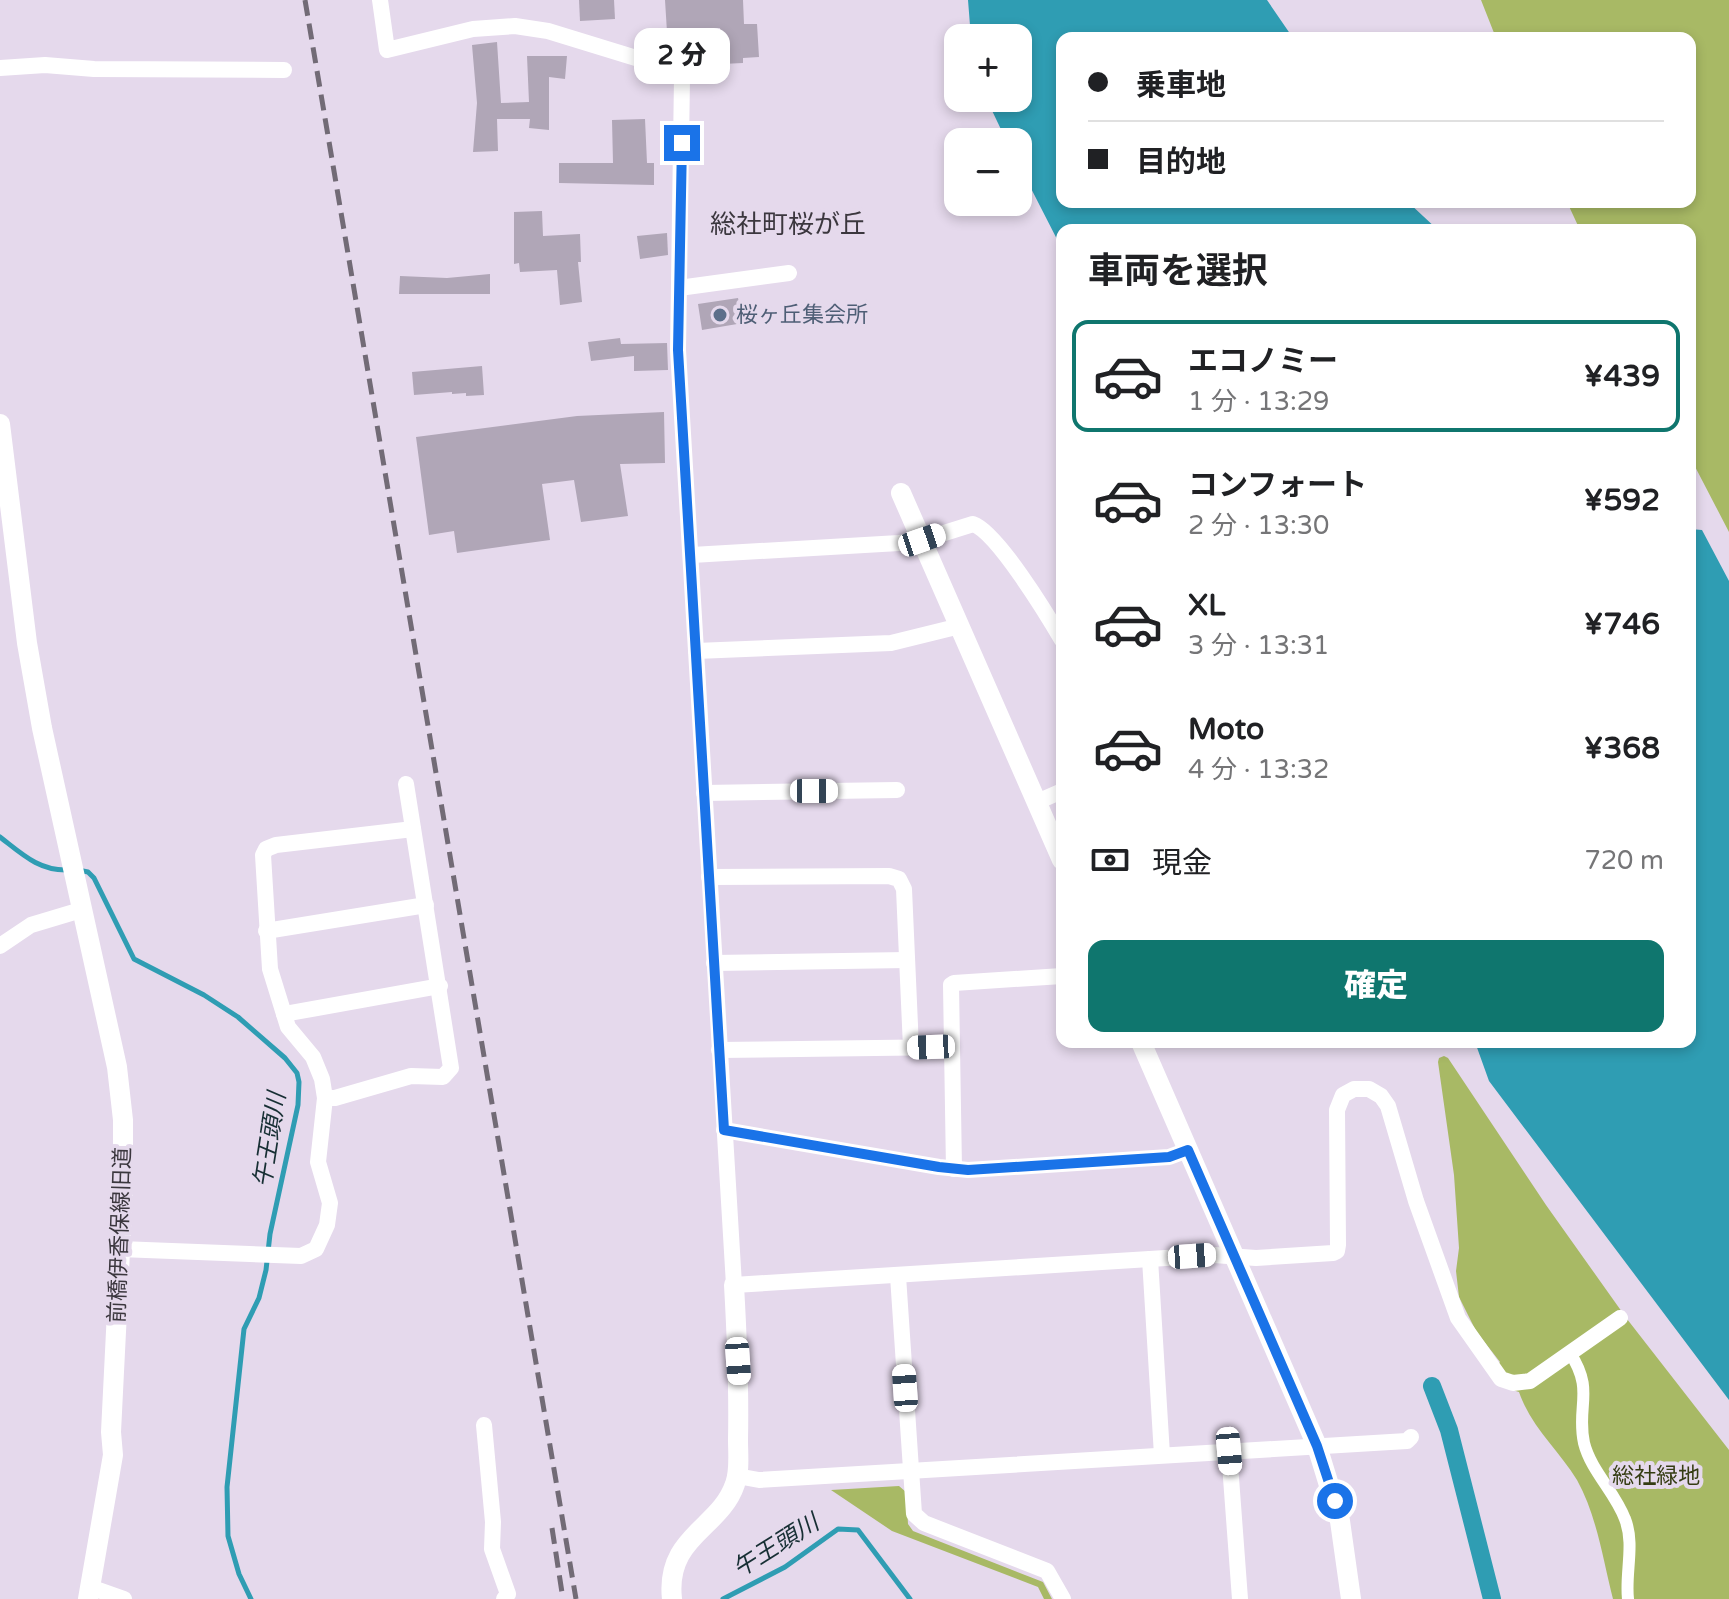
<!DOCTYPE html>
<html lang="ja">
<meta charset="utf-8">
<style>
:root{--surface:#fff;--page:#f6f6f6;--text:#202124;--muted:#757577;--line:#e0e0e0;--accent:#0f766e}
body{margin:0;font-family:"Varela Round","Noto Sans JP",sans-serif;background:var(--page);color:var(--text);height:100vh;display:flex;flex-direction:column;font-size:30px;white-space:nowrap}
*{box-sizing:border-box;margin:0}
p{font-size:26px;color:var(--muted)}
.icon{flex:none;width:44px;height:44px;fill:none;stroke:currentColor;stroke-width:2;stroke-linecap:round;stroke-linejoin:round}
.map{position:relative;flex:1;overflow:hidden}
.side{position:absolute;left:1056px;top:224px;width:640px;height:824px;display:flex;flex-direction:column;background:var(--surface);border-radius:16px;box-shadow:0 4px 12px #0003}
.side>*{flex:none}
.banner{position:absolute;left:1056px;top:32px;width:640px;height:176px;border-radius:16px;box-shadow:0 4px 12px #0003;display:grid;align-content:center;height:176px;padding:0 32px;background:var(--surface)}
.tools{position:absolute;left:944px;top:24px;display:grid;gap:16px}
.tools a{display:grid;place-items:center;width:88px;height:88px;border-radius:16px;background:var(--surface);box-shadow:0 4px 12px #0003;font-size:40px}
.end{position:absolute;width:36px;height:36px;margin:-18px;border:10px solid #1a73e8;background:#fff;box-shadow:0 0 0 4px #fff}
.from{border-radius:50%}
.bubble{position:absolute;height:56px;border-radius:16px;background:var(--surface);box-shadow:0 4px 12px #0003;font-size:26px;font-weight:800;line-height:56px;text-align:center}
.car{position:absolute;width:24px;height:48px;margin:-24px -12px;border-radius:10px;box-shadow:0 0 6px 2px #0007;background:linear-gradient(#fff 24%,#345 0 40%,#fff 0 76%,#345 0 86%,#fff 0)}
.banner b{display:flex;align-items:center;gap:28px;height:76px;font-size:30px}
.banner b+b{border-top:2px solid var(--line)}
.banner i{width:20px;height:20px;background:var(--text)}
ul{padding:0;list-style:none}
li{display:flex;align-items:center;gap:24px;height:112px;margin:0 16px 12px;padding:0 16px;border:4px solid transparent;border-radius:16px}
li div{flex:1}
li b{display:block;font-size:30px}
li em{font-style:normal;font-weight:800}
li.active{border-color:var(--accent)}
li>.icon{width:72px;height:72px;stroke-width:1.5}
h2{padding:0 32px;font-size:36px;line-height:96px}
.pay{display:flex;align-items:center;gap:20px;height:88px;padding:0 32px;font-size:30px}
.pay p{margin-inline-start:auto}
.action{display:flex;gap:16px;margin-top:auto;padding:16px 32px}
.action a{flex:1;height:92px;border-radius:16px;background:var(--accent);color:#fff;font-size:32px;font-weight:800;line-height:92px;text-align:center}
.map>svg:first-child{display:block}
.green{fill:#a8b965}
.water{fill:#2f9db3}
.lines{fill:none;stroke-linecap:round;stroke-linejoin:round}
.stream{stroke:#2f9db3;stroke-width:5}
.canal{stroke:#2f9db3;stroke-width:18}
.building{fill:#b0a6b7}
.pedestrian{stroke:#fff;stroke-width:12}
.minor{stroke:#fff;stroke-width:16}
.tertiary{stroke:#fff;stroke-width:20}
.rail{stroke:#726b76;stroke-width:5;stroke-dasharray:16 8;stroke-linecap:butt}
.route{stroke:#1a73e8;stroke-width:10}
.service-dot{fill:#5c6f8a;stroke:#e5d9ec;stroke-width:3}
.labels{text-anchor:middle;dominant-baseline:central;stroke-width:8;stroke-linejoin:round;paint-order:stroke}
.service-label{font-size:22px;fill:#4e5e75;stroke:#e5d9ec;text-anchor:start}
.street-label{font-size:22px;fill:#3b373e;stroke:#e5d9ec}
.park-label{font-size:22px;fill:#353c13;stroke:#e5d9ec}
.water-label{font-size:24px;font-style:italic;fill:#172f34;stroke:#e5d9ec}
.quarter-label{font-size:26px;fill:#3b373e;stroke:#e5d9ec}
</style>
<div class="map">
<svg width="1729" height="1599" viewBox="0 0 1729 1599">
<rect width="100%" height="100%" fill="#e5d9ec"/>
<g class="green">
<path d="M1481 0H1729V532L1690 457V230H1580L1567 202H1690V38H1496Z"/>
<path d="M1444 1056 1448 1058 1546 1205 1627 1319 1729 1450V1599H1613C1603 1560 1597 1516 1577 1480 1558 1449 1531 1427 1519 1392L1503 1387 1489 1374 1500 1362 1476 1331 1459 1297 1456 1271 1459 1248 1454 1175 1438 1062 1439 1058Z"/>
<path d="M899 1486 906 1492 908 1524 913 1531 1043 1582 1052 1599H1044L1038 1587 892 1531 831 1490Z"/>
</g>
<g class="water">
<path d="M968 0H1267L1293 38H1062V202H1408L1438 230H1062V249L1018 163V142H1007L986 98H1018V38H971Z"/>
<path d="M1690 529 1702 530 1729 581V1400L1489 1081 1475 1042H1690Z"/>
</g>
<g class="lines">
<g class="stream">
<path d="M0 837C22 854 39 871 68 870"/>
<path d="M78 870 88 872 94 878 134 959 204 995 238 1017 285 1058 297 1073 299 1082 298 1105 270 1234 266 1270 259 1298 244 1329 227 1487 228 1536 239 1574 251 1599"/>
<path d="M723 1599 785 1567 838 1529 858 1530 910 1599"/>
</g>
<path class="canal" d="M1432 1386 1449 1430 1492 1599"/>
</g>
<g class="building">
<path d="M579 0H614L615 19 580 21Z"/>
<path d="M665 0H743L744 24H757L759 57 743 58V63L722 64 720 28 667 32Z"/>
<path d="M497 42 501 103 529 102 527 56H567L565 79 549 77V130L529 128 530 119H497L498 151 473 152 477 103 472 45Z"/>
<path d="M645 119 647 163H654V185L559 183V163H613L612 120Z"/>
<path d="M542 211 543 236 580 234 581 262H578L582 302 560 305 557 270 520 272 519 263 514 264V212Z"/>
<path d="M667 233 668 255 640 259 637 236Z"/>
<path d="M490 274V294H399L400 276 447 278Z"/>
<path d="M738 298 743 323 702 330 698 304Z"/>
<path d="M620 338 621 344 667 343 668 370 634 371V356L591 361 588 342Z"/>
<path d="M482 366 484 395 466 396V393L452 394V392L414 395 412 372Z"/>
<path d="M664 412 665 463 620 464 628 516 581 522 574 480 542 484 550 540 457 553 454 531 429 535 416 437 577 416Z"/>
</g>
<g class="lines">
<path class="pedestrian" d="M1570 1353C1595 1391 1576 1406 1584 1443 1591 1471 1615 1492 1625 1519 1635 1544 1625 1573 1628 1599"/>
<g class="minor">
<path d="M380 0 387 50 473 29 515 26 548 31 675 70 682 78 678 350 734 1285 1214 1255 1256 1258 1333 1253 1337 1251 1338 1245 1337 1110 1343 1095 1354 1089H1369L1381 1096 1388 1106 1416 1201 1458 1318 1501 1379 1513 1383 1530 1381 1620 1318"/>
<path d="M0 68 45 65 94 69 284 70"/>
<path d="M679 288 789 273"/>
<path d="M692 555 899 543 922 540 973 524C997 532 1048 616 1062 640"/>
<path d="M696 651 891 643 960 626"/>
<path d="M704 793 897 790"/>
<path d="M1037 802 1062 791"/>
<path d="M709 877 889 876 899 879 904 889 911 1048"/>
<path d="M266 931 426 905"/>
<path d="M0 946 31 925 81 910"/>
<path d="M714 963 907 960"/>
<path d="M284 1014 440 986"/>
<path d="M719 1050 951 1047"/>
<path d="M325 1098H335L411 1076 443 1077 451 1068 406 784"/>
<path d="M724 1130 939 1167 968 1170 1169 1157 1188 1150"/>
<path d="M954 1169 951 985 954 983 1062 976"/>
<path d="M120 1249 301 1256 316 1249 327 1225 330 1203 318 1162 325 1098 322 1079 313 1057 288 1027 270 969 263 855 266 849 276 845 413 829"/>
<path d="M1150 1259 1162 1455"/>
<path d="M898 1276 914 1514 924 1523 1047 1571 1063 1599"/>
<path d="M484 1425 493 1522 492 1549 508 1594 504 1599"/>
<path d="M1229 1451 1240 1599"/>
<path d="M737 1476 759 1480 1407 1441 1411 1437"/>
<path d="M90 1587 124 1599"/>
</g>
<g class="tertiary">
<path d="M0 424 27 643 42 728 117 1067 123 1120V1191L111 1432 113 1455 88 1599"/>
<path d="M901 493 1062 860"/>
<path d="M1141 1042 1317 1446 1340 1521 1351 1599"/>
<path d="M672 1599C665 1536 720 1529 735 1484 740 1471 738 1454 738 1440 739 1389 737 1337 734 1285"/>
</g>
<g class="rail">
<path d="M305 0 576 1599"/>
<path d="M552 1528 563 1599"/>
</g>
</g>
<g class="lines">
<path class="route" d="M682 143 678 350 724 1130 939 1167 968 1170 1169 1157 1188 1150 1317 1446 1335 1501"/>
</g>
<circle class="service-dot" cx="720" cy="315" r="8"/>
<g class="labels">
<g class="service-label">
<text x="736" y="315">桜ヶ丘集会所</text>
</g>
<g class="street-label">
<text transform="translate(120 1235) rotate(-88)">前橋伊香保線旧道</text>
</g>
<g class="park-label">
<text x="1656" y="1476">総社緑地</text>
</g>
<g class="water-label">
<text transform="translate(270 1140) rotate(-81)">午王頭川</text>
<text transform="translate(776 1546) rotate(-32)">午王頭川</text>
</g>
<g class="quarter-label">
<text x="788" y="224">総社町桜が丘</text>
</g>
</g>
</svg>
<div class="tools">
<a>+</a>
<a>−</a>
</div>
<i class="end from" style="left:1335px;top:1501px"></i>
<i class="end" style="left:682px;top:143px"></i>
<div class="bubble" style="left:634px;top:28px;width:96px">2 分</div>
<i class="car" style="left:922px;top:540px;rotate:71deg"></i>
<i class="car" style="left:814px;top:791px;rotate:90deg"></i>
<i class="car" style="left:931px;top:1047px;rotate:268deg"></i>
<i class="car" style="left:1192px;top:1256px;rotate:86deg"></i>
<i class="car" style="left:738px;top:1361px;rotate:176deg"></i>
<i class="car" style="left:905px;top:1388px;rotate:356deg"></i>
<i class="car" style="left:1229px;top:1451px;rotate:175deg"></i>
<div class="banner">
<b><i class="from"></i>乗車地</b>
<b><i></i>目的地</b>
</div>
<section class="side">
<h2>車両を選択</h2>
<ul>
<li class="active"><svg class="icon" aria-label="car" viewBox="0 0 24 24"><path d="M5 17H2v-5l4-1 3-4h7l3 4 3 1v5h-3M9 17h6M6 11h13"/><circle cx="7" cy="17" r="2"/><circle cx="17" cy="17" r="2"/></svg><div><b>エコノミー</b><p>1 分 · 13:29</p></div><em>¥439</em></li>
<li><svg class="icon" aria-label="car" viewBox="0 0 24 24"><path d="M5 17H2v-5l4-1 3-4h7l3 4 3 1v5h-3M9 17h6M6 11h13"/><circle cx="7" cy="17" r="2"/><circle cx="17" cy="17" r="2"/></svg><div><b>コンフォート</b><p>2 分 · 13:30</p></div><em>¥592</em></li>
<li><svg class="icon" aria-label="car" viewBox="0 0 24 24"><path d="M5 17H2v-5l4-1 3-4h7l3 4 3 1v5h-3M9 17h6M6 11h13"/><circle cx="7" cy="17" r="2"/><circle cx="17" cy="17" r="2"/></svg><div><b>XL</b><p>3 分 · 13:31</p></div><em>¥746</em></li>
<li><svg class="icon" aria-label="car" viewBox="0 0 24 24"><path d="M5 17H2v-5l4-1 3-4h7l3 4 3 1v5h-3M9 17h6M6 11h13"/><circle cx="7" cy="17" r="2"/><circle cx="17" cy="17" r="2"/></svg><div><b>Moto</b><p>4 分 · 13:32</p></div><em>¥368</em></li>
</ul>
<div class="pay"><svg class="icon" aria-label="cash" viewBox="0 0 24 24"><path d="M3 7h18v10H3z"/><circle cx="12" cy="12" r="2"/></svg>現金<p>720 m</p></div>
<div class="action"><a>確定</a></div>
</section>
</div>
